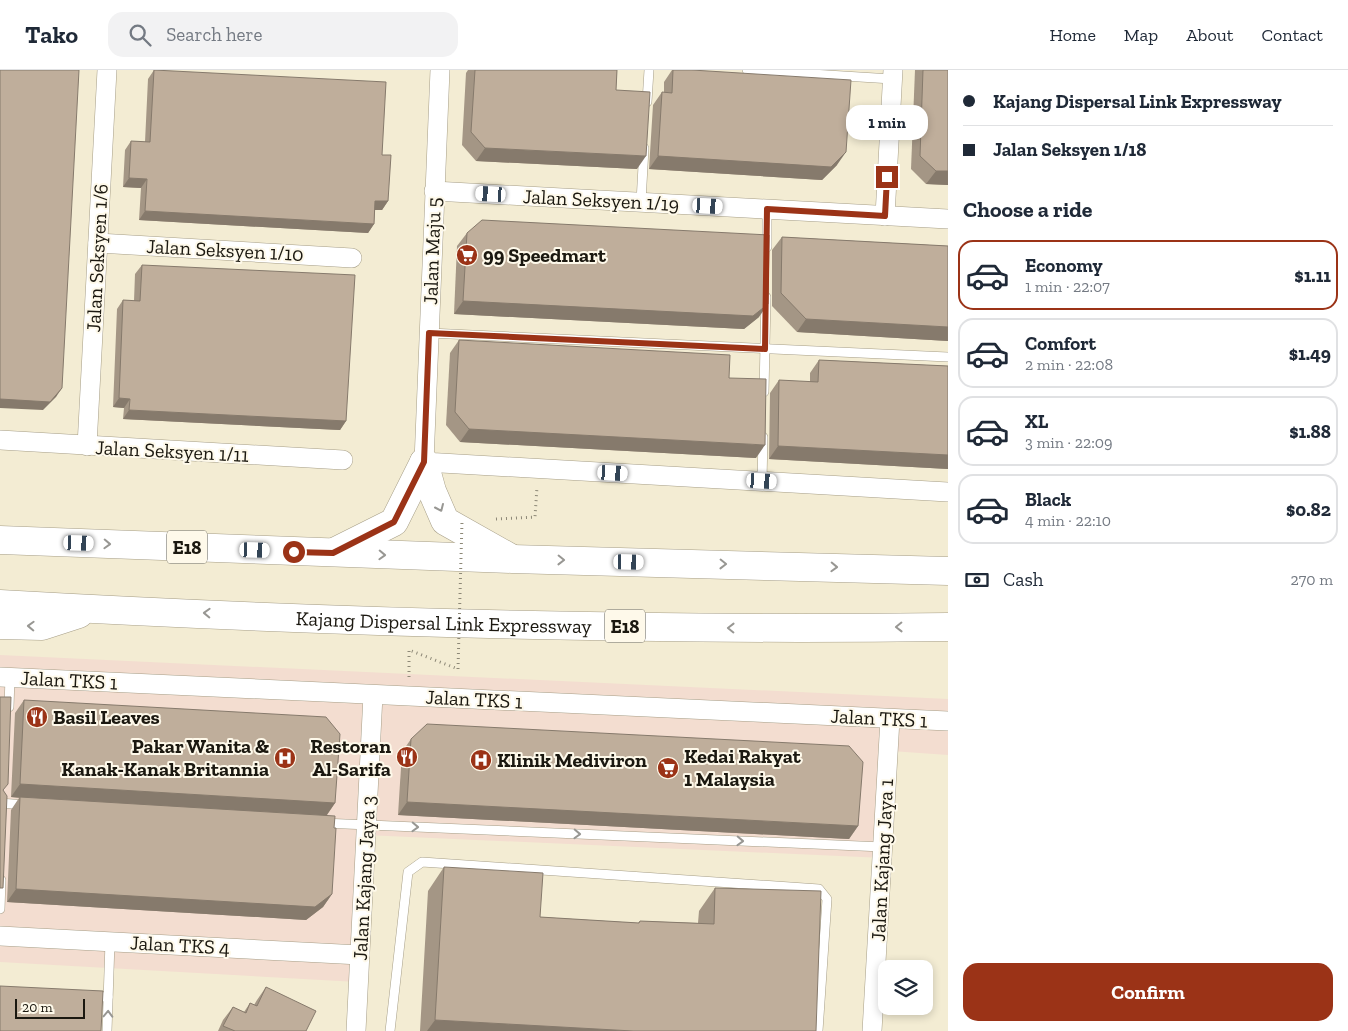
<!DOCTYPE html>
<meta charset="utf-8">
<style>
:root{--surface:#fff;--page:#f2f2f3;--text:#1f2937;--muted:#747a83;--line:#e0e1e3;--accent:#9b3317}
body{margin:0;font-family:"Zilla Slab",serif;background:var(--page);color:var(--text);height:100vh;display:flex;flex-direction:column;font-size:19px;white-space:nowrap}
*{box-sizing:border-box;margin:0}
p{font-size:16px;color:var(--muted)}
.icon{flex:none;width:28px;height:28px;fill:none;stroke:currentColor;stroke-width:2;stroke-linecap:round;stroke-linejoin:round}
.map{position:relative;flex:1;overflow:hidden}
.sheet{display:flex;flex-direction:column;background:var(--surface);width:400px}
.sheet>*{flex:none}
.hud{display:grid;align-content:center;height:110px;padding:0 15px;background:var(--surface)}
.fabs{position:absolute;left:878px;top:890px;display:grid;gap:10px}
.fabs a{display:grid;place-items:center;width:55px;height:55px;border-radius:10px;background:var(--surface);box-shadow:0 2px 8px #0003;font-size:25px}
.scale{position:absolute;left:15px;bottom:12px;width:70px;box-sizing:border-box;padding-left:5px;border:2px solid #1b1810;border-top:0;font-size:14px;line-height:18px;white-space:nowrap;color:#1b1810;-webkit-text-stroke:4px #fef9ea;paint-order:stroke}
.end{position:absolute;width:22px;height:22px;margin:-11px;border:6px solid #9b3317;background:#fff;box-shadow:0 0 0 2px #fff}
.from{border-radius:50%}
.bubble{position:absolute;height:35px;border-radius:15px;background:var(--surface);box-shadow:0 2px 8px #0003;font-size:16px;font-weight:700;line-height:35px;text-align:center}
.car{position:absolute;width:15px;height:30px;margin:-15px -8px;border-radius:6px;box-shadow:0 0 4px 1px #0007;background:linear-gradient(#fff 24%,#345 0 40%,#fff 0 76%,#345 0 86%,#fff 0)}
.hud b{display:flex;align-items:center;gap:18px;height:48px;font-size:19px}
.hud b+b{border-top:1px solid var(--line)}
.hud i{width:12px;height:12px;background:var(--text)}
ul{padding:0;list-style:none}
li{display:flex;align-items:center;gap:15px;height:70px;margin:0 10px 8px;padding:0 5px;border:2px solid var(--line);border-radius:15px}
li div{flex:1}
li b{display:block;font-size:19px}
li em{font-style:normal;font-weight:700}
li.active{border-color:var(--accent)}
li>.icon{width:45px;height:45px;stroke-width:1.5}
h2{padding:0 15px;font-size:22px;line-height:60px}
.pay{display:flex;align-items:center;gap:12px;height:55px;padding:0 15px;font-size:19px}
.pay p{margin-inline-start:auto}
.action{display:flex;gap:10px;margin-top:auto;padding:10px 15px}
.action a{flex:1;height:58px;border-radius:15px;background:var(--accent);color:#fff;font-size:20px;font-weight:700;line-height:58px;text-align:center}
header{display:flex;align-items:center;gap:30px;box-sizing:border-box;height:70px;padding:0 25px;background:var(--surface);border-bottom:1px solid var(--line)}
header strong{font-size:24px}
nav{display:flex;gap:28px;margin-inline-start:auto;font-size:18px}
.search{width:350px;height:45px;background:var(--page);display:flex;align-items:center;gap:12px;box-sizing:border-box;padding:0 18px;border-radius:15px;color:var(--muted);font-size:19px}
main{display:flex;flex:1;min-height:0}
.map>svg:first-child{display:block}
.commercial{fill:#f3ddd0}
.lines{fill:none;stroke-linecap:round;stroke-linejoin:round}
.lane-casing{stroke:#a69e87;stroke-width:10}
.street-casing{stroke:#a69e87;stroke-width:20}
.highway-casing{stroke:#a69e87;stroke-width:29}
.path{stroke:#8d8877;stroke-width:3;stroke-dasharray:1 4;stroke-linecap:butt}
.lane{stroke:#fff;stroke-width:9}
.street{stroke:#fff;stroke-width:19}
.highway{stroke:#fff;stroke-width:28}
.path-bridge{stroke:#8d8877;stroke-width:3;stroke-dasharray:1 4;stroke-linecap:butt}
.wall{fill:#a49685}
.shaded-wall{fill:#867a6c}
.building{fill:#bfae9b;stroke:#867a6c}
.oneway{stroke:#989793}
.route{stroke:#9b3317;stroke-width:6}
.labels{text-anchor:middle;dominant-baseline:central;stroke-width:4;stroke-linejoin:round;paint-order:stroke}
.shield{fill:#fef9ea;stroke:#5f5c51;stroke-width:1}
.shield-label{font-size:19px;font-weight:bold;fill:#1b1810}
.street-label{font-size:20px;fill:#1b1810;stroke:#fef9ea}
.poi-label{font-size:20px;font-weight:bold;fill:#1b1810;stroke:#fef9ea;text-anchor:start}
</style>
<header>
<strong>Tako</strong>
<div class="search"><svg class="icon" aria-label="search" viewBox="0 0 24 24"><circle cx="10" cy="10" r="6"/><path d="M15 15l6 6"/></svg>Search here</div>
<nav><a>Home</a><a>Map</a><a>About</a><a>Contact</a></nav>
</header>
<main>
<div class="map">
<svg width="948" height="961" viewBox="0 0 948 961">
<rect width="100%" height="100%" fill="#f3ecd3"/>
<path class="commercial" d="M0 585 948 629V685L891 681 884 788 365 765 357 912 0 892Z"/>
<g class="lines">
<g class="lane-casing">
<g id="lane">
<path d="M747 0 892 9"/>
<path d="M647 32 649 0"/>
<path d="M641 132 644 78"/>
<path d="M767 177V139"/>
<path d="M429 263 948 287"/>
<path d="M764 322 766 227"/>
<path d="M762 411 763 367"/>
<path d="M9 637 10 607"/>
<path d="M0 733 25 735"/>
<path d="M322 753 883 777"/>
<path d="M0 839 1 810"/>
<path d="M91 926 108 927"/>
<path d="M107 961 110 872"/>
<path d="M390 961 408 802 422 792 819 819 827 829 818 961"/>
</g>
</g>
<g class="street-casing">
<g id="street">
<path d="M440 0 424 392 948 422"/>
<path d="M434 121 948 149"/>
<path d="M885 146 893 0"/>
<path d="M98 173 352 188"/>
<path d="M0 370 343 390"/>
<path d="M87 376 107 0"/>
<path d="M0 607 948 651"/>
<path d="M0 866 360 885"/>
<path d="M356 961 373 625"/>
<path d="M872 961 890 649"/>
</g>
</g>
<g class="highway-casing">
<g id="highway">
<path d="M424 392 432 421 445 451 509 487"/>
<path d="M0 470 512 489 948 501"/>
<path d="M336 481 394 452 424 392"/>
<path id="s1" d="M0 534C315 552 632 561 948 557"/>
<path d="M0 555 42 556 79 544"/>
</g>
</g>
<g class="path">
<path d="M496 449 535 447 537 417"/>
<path d="M409 607V580L458 599"/>
</g>
<use href="#lane" class="lane"/>
<use href="#street" class="street"/>
<use href="#highway" class="highway"/>
<path class="path-bridge" d="M458 599 462 451"/>
</g>
<g class="wall">
<path d="M154 0 382 85 388 131 382 140H375L374 154 368 163 139 150 141 118 123 117 125 80 131 71 145 72 148 9Z"/>
<path d="M468 0H617L616 20 637 99 476 91 462 75 466 3Z"/>
<path d="M672 0H692L837 95 822 110 649 99 653 35 662 22 664 23V12Z"/>
<path d="M915 0H948V115L926 114 911 99Z"/>
<path d="M467 163 759 247 744 259 454 244 457 176Z"/>
<path d="M782 167 948 176V271L797 262 772 236V180Z"/>
<path d="M142 195 346 351 340 360 123 349 124 338 113 337 117 239 123 230 134 231 135 204Z"/>
<path d="M459 270 729 308 756 388 460 372 446 355 450 283Z"/>
<path d="M819 290 948 296V399L769 389 770 323 779 310 810 312V303Z"/>
<path d="M24 630 335 733 327 745 332 824 323 837 306 850 7 832 11 740 19 728 11 727 15 643Z"/>
<path d="M411 669 858 756 849 769 398 745 402 682Z"/>
<path d="M444 797 540 847 638 853 640 851 698 853 699 841 715 818 816 961H420L428 821Z"/>
<path d="M266 917 306 961H218L223 950 233 937 244 942 250 933 254 935 257 930Z"/>
</g>
<g class="shaded-wall">
<path d="M485 78 646 86 637 99 476 91Z"/>
<path d="M846 82 837 95 822 110 649 99 658 86Z"/>
<path d="M936 101H948V115L926 114Z"/>
<path d="M129 108 147 109 141 118 123 117Z"/>
<path d="M375 131H388L382 140H369Z"/>
<path d="M145 141 374 154 368 163 139 150Z"/>
<path d="M463 231 768 234 759 247 744 259 454 244Z"/>
<path d="M806 249 948 257V271L797 262Z"/>
<path d="M62 318 56 327 43 340 0 338V329Z"/>
<path d="M119 328 130 329 124 338 113 337Z"/>
<path d="M129 340 346 351 340 360 123 349Z"/>
<path d="M469 359 765 375 756 388 460 372Z"/>
<path d="M778 376 948 385V399L769 389Z"/>
<path d="M20 714 335 733 326 746 11 727Z"/>
<path d="M407 732 858 756 849 769 398 745Z"/>
<path d="M16 819 332 824 323 837 306 850 7 832Z"/>
<path d="M435 950 633 961H427Z"/>
</g>
<g class="building">
<path d="M0 0H79L62 318 50 332 0 329Z"/>
<path d="M154 0 386 12 382 85H391L388 131H375L374 154 145 141 147 109 129 108 131 71 150 72Z"/>
<path d="M475 0H617L616 20 650 22 646 86 485 78 471 62Z"/>
<path d="M673 0H692L851 10 846 82 831 97 658 86 662 22 672 23Z"/>
<path d="M923 0H948V101H936L920 86Z"/>
<path d="M482 150 769 165 768 234 753 246 463 231 467 163Z"/>
<path d="M782 167 948 176V257L806 249 781 223Z"/>
<path d="M142 195 355 205 346 351 129 340 130 329 119 328 123 230 140 231Z"/>
<path d="M459 270 730 285 729 308 766 309 765 375 469 359 455 342Z"/>
<path d="M819 290 948 296V385L778 376 779 310 818 312Z"/>
<path d="M0 627H11L8 714 3 720 7 726 3 818H0Z"/>
<path d="M24 630 326 647 340 664 335 733 20 714Z"/>
<path d="M427 654 849 676 863 692 858 756 407 732 411 669Z"/>
<path d="M20 727 335 746 334 758H336L332 824 315 837 16 819Z"/>
<path d="M444 797 543 803 540 847 639 853 640 851 714 854 715 818 821 821 816 961H633L435 950Z"/>
<path d="M0 916 103 921 101 961H0Z"/>
<path d="M266 917 316 941 306 961H235L223 956 233 937 246 943 250 933 257 936Z"/>
</g>
<defs><path id="oneway-chevron" d="M-2-3.5L2.5 0L-2 3.5" fill="none" stroke-width="1.6" stroke-linecap="round" stroke-linejoin="round" transform="scale(1.25)"/></defs>
<g class="oneway">
<use href="#oneway-chevron" transform="translate(440 438) rotate(66)"/>
<use href="#oneway-chevron" transform="translate(107 474) rotate(2)"/>
<use href="#oneway-chevron" transform="translate(382 485) rotate(2)"/>
<use href="#oneway-chevron" transform="translate(561 490) rotate(1)"/>
<use href="#oneway-chevron" transform="translate(723 494) rotate(1)"/>
<use href="#oneway-chevron" transform="translate(834 497) rotate(2)"/>
<use href="#oneway-chevron" transform="translate(207 543) rotate(-178)"/>
<use href="#oneway-chevron" transform="translate(31 556) rotate(-178)"/>
<use href="#oneway-chevron" transform="translate(899 557) rotate(179)"/>
<use href="#oneway-chevron" transform="translate(731 558) rotate(-179)"/>
<use href="#oneway-chevron" transform="translate(415 757) rotate(2)"/>
<use href="#oneway-chevron" transform="translate(577 764) rotate(2)"/>
<use href="#oneway-chevron" transform="translate(740 771) rotate(2)"/>
<use href="#oneway-chevron" transform="translate(108 944) rotate(-88)"/>
</g>
<g class="lines">
<path class="route" d="M294 482 333 483 394 452 424 392 429 263 765 279 767 139 885 146 887 107"/>
</g>
<defs>
<g id="supermarket-disc" transform="scale(1.125)"><circle r="9.5" fill="#9b3317" stroke="#fef9ea"/><path d="M-6-5.5h2.5l.6 2H6L4.5 2H-2.5L-4.4-4H-6ZM-1.5 3.2a1.3 1.3 0 1 0 .1 0ZM3 3.2a1.3 1.3 0 1 0 .1 0Z" fill="#fff"/></g>
<g id="restaurant-disc" transform="scale(1.125)"><circle r="9.5" fill="#9b3317" stroke="#fef9ea"/><path d="M-5-6h1v4h1v-4h1v4h1v-4h1v5L-1.5 .5V6h-2V.5L-5-1ZM5-6V6H3V1.5H1.5Q1.5-4 5-6Z" fill="#fff"/></g>
<g id="hospital-disc" transform="scale(1.125)"><circle r="9.5" fill="#9b3317" stroke="#fef9ea"/><path d="M-5-5h3v3.5h4V-5h3V5h-3V1.5h-4V5h-3Z" fill="#fff"/></g>
</defs>
<g fill-rule="evenodd">
<use href="#supermarket-disc" x="467" y="185"/>
<use href="#restaurant-disc" x="37" y="647"/>
<use href="#restaurant-disc" x="407" y="687"/>
<use href="#hospital-disc" x="285" y="688"/>
<use href="#hospital-disc" x="481" y="690"/>
<use href="#supermarket-disc" x="668" y="698"/>
</g>
<g class="labels">
<g class="shield">
<rect x="167" y="460.5" width="40" height="33" rx="4"/>
<rect x="605" y="539.5" width="40" height="33" rx="4"/>
</g>
<g class="shield-label">
<text x="187" y="477">E18</text>
<text x="625" y="556">E18</text>
</g>
<g class="street-label">
<text transform="translate(601 130) rotate(3)">Jalan Seksyen 1/19</text>
<text transform="translate(225 180) rotate(3)">Jalan Seksyen 1/10</text>
<text transform="translate(432 181) rotate(-88)">Jalan Maju 5</text>
<text transform="translate(97 188) rotate(-87)">Jalan Seksyen 1/6</text>
<text transform="translate(172 381) rotate(3)">Jalan Seksyen 1/11</text>
<text stroke="none"><textPath href="#s1" startOffset="444">Kajang Dispersal Link Expressway</textPath></text>
<text transform="translate(69 610) rotate(3)">Jalan TKS 1</text>
<text transform="translate(474 629) rotate(3)">Jalan TKS 1</text>
<text transform="translate(879 648) rotate(3)">Jalan TKS 1</text>
<text transform="translate(882 790) rotate(-87)">Jalan Kajang Jaya 1</text>
<text transform="translate(364 808) rotate(-87)">Jalan Kajang Jaya 3</text>
<text transform="translate(180 875) rotate(3)">Jalan TKS 4</text>
</g>
<g class="poi-label">
<text x="483" y="185">99 Speedmart</text>
<text x="53" y="647">Basil Leaves</text>
<text x="269" y="676" text-anchor="end">Pakar Wanita &amp;<tspan x="269" dy="23">Kanak-Kanak Britannia</tspan></text>
<text x="391" y="676" text-anchor="end">Restoran<tspan x="391" dy="23">Al-Sarifa</tspan></text>
<text x="684" y="686">Kedai Rakyat<tspan x="684" dy="23">1 Malaysia</tspan></text>
<text x="497" y="690">Klinik Mediviron</text>
</g>
</g>
</svg>
<div class="fabs">
<a><svg class="icon" aria-label="layers" viewBox="0 0 24 24"><path d="M12 4l9 5-9 5-9-5zM3 14l9 5 9-5"/></svg></a>
</div>
<div class="scale">20 m</div>
<i class="end from" style="left:294px;top:482px"></i>
<i class="end" style="left:887px;top:107px"></i>
<div class="bubble" style="left:846px;top:35px;width:82px">1 min</div>
<i class="car" style="left:491px;top:124px;rotate:273deg"></i>
<i class="car" style="left:708px;top:136px;rotate:93deg"></i>
<i class="car" style="left:613px;top:403px;rotate:93deg"></i>
<i class="car" style="left:762px;top:411px;rotate:93deg"></i>
<i class="car" style="left:79px;top:473px;rotate:92deg"></i>
<i class="car" style="left:255px;top:480px;rotate:92deg"></i>
<i class="car" style="left:629px;top:492px;rotate:91deg"></i>
</div>
<section class="sheet">
<div class="hud">
<b><i class="from"></i>Kajang Dispersal Link Expressway</b>
<b><i></i>Jalan Seksyen 1/18</b>
</div>
<h2>Choose a ride</h2>
<ul>
<li class="active"><svg class="icon" aria-label="car" viewBox="0 0 24 24"><path d="M5 17H2v-5l4-1 3-4h7l3 4 3 1v5h-3M9 17h6M6 11h13"/><circle cx="7" cy="17" r="2"/><circle cx="17" cy="17" r="2"/></svg><div><b>Economy</b><p>1 min · 22:07</p></div><em>$1.11</em></li>
<li><svg class="icon" aria-label="car" viewBox="0 0 24 24"><path d="M5 17H2v-5l4-1 3-4h7l3 4 3 1v5h-3M9 17h6M6 11h13"/><circle cx="7" cy="17" r="2"/><circle cx="17" cy="17" r="2"/></svg><div><b>Comfort</b><p>2 min · 22:08</p></div><em>$1.49</em></li>
<li><svg class="icon" aria-label="car" viewBox="0 0 24 24"><path d="M5 17H2v-5l4-1 3-4h7l3 4 3 1v5h-3M9 17h6M6 11h13"/><circle cx="7" cy="17" r="2"/><circle cx="17" cy="17" r="2"/></svg><div><b>XL</b><p>3 min · 22:09</p></div><em>$1.88</em></li>
<li><svg class="icon" aria-label="car" viewBox="0 0 24 24"><path d="M5 17H2v-5l4-1 3-4h7l3 4 3 1v5h-3M9 17h6M6 11h13"/><circle cx="7" cy="17" r="2"/><circle cx="17" cy="17" r="2"/></svg><div><b>Black</b><p>4 min · 22:10</p></div><em>$0.82</em></li>
</ul>
<div class="pay"><svg class="icon" aria-label="cash" viewBox="0 0 24 24"><path d="M3 7h18v10H3z"/><circle cx="12" cy="12" r="2"/></svg>Cash<p>270 m</p></div>
<div class="action"><a>Confirm</a></div>
</section>
</main>
